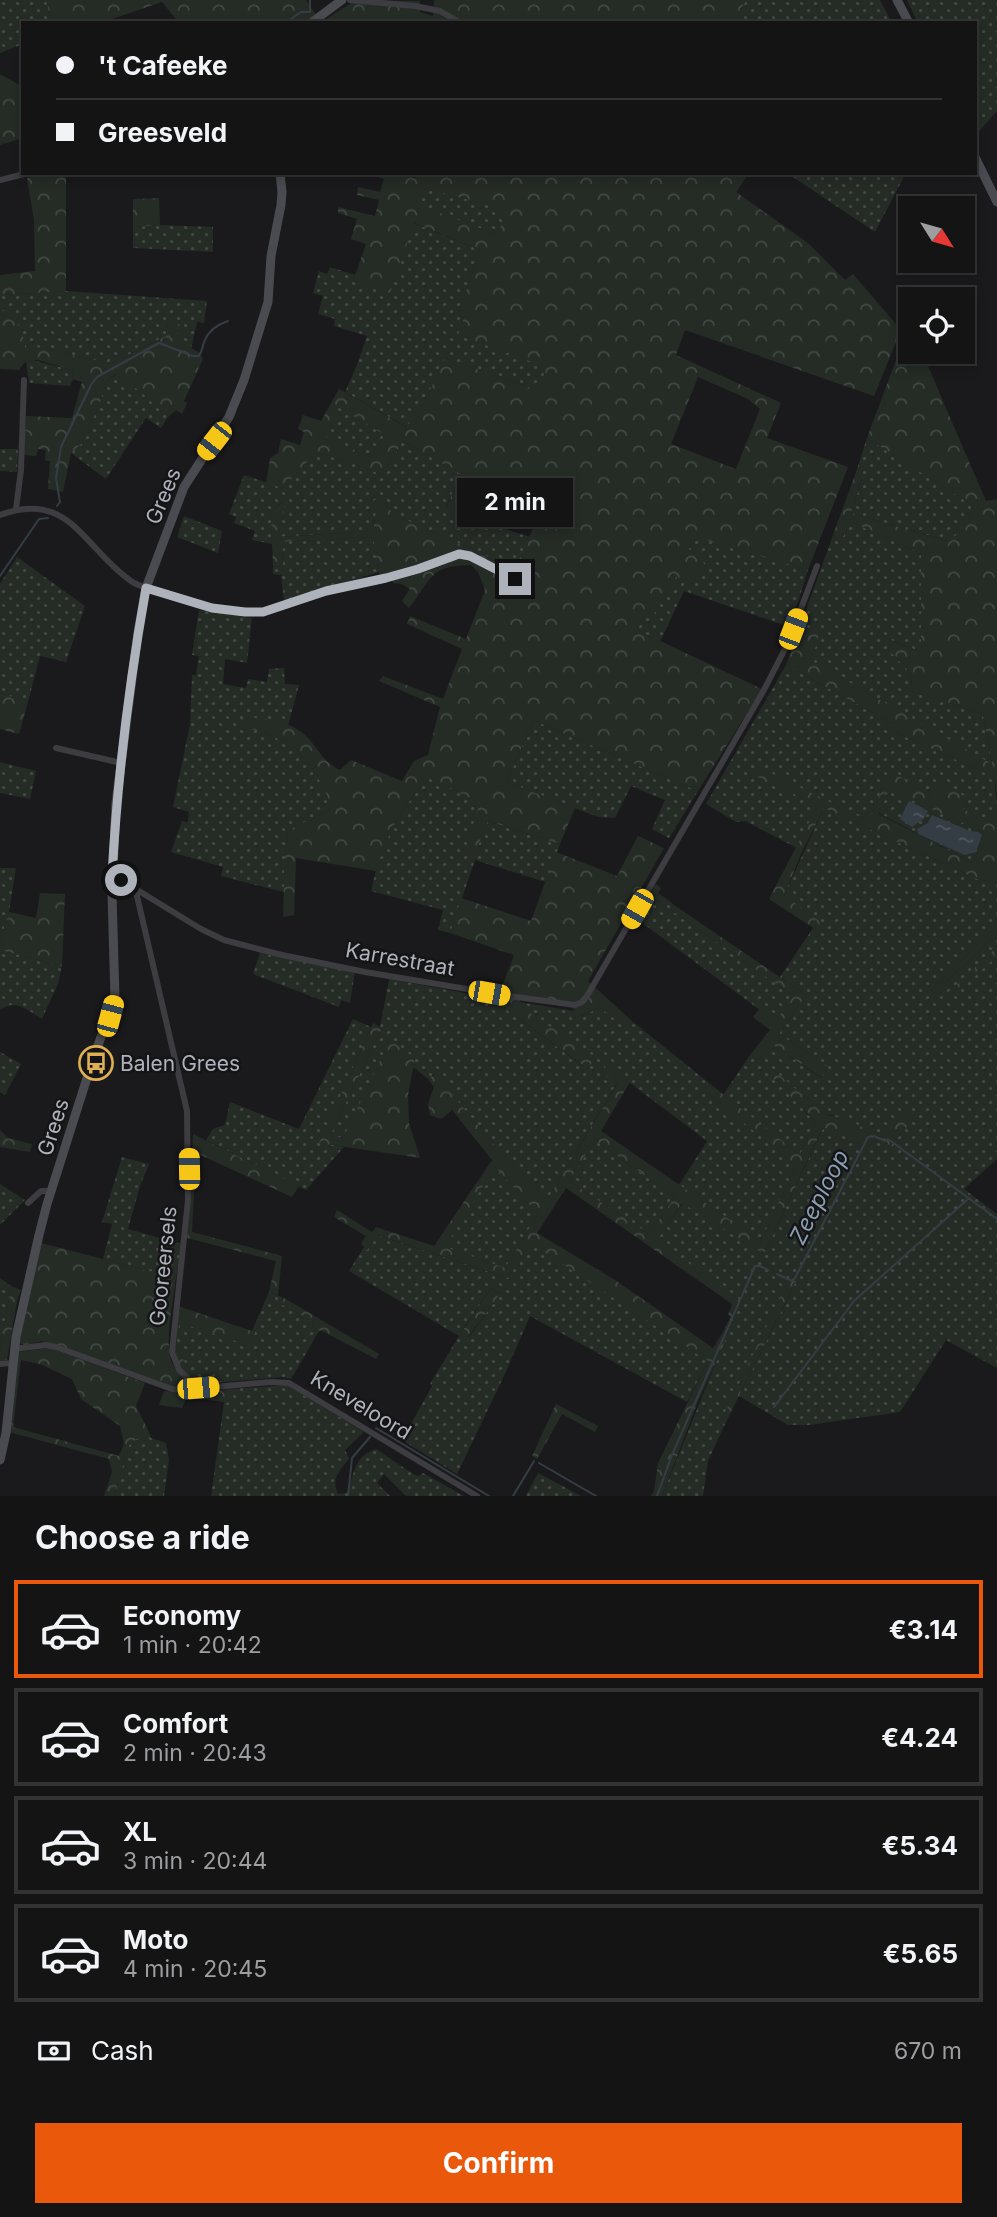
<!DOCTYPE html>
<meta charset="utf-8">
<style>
:root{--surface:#141415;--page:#212122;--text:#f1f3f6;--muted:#9d9ea0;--line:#333334;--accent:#ea580c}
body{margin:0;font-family:Inter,sans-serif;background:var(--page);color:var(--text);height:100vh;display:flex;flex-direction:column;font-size:26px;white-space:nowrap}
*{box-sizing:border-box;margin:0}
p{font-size:23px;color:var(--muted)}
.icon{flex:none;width:38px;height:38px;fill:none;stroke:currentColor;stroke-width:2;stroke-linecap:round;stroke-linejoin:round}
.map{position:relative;height:1496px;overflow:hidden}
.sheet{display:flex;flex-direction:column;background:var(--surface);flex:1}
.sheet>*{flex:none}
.hud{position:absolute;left:21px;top:21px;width:956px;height:154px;border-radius:0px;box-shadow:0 4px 10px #0003,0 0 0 2px var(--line);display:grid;align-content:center;height:154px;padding:0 35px;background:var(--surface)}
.needle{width:46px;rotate:127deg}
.controls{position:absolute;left:898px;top:196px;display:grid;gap:14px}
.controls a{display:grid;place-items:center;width:77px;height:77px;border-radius:0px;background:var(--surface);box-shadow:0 4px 10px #0003,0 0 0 2px var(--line);font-size:35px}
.end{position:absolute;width:32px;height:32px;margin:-16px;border:9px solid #aeb2ba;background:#111;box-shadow:0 0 0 4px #111}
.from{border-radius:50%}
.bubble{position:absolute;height:49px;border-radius:0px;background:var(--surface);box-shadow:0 4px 10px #0003,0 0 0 2px var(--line);font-size:23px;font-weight:700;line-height:49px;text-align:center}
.car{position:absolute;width:21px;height:42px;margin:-21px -10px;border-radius:9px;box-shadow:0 0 5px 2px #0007;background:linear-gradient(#f5c518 24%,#345 0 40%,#f5c518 0 76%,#345 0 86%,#f5c518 0)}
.hud b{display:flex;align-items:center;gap:24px;height:66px;font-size:26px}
.hud b+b{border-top:2px solid var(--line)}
.hud i{width:18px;height:18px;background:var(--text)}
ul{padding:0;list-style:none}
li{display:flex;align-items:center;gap:21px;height:98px;margin:0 14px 10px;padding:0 21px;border:4px solid var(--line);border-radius:0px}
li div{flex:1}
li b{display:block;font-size:26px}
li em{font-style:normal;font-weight:700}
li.current{border-color:var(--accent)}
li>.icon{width:63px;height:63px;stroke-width:1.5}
h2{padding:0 35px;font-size:32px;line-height:84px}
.pay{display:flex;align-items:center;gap:18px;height:77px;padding:0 35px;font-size:26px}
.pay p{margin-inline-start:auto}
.button{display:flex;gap:14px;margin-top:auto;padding:14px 35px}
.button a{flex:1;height:80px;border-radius:0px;background:var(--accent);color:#fff;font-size:28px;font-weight:700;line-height:80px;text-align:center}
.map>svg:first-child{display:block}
.grass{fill:url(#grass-dots);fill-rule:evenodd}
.forest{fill:url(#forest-crowns);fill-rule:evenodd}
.water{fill:url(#water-ripples)}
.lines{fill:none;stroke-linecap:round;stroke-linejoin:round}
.stream{stroke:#353d44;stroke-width:2}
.street{stroke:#3c3c41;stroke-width:6}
.secondary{stroke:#4a4b50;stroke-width:9}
.route{stroke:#aeb2ba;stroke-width:9}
.labels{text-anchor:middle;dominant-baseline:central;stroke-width:5;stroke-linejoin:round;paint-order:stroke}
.street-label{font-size:21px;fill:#aeb2ba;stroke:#151517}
.poi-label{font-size:21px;fill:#aeb2ba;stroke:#151517;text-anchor:start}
.water-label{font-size:23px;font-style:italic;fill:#8a9eb0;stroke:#151517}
</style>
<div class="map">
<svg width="997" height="1496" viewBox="0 0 997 1496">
<defs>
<pattern id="grass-dots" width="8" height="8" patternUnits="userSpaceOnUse" patternTransform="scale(1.75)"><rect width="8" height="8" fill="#252c26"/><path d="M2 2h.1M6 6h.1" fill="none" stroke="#424843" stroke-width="1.8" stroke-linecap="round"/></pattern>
<pattern id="forest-crowns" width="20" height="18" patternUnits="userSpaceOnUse" patternTransform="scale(1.75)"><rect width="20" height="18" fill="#252c26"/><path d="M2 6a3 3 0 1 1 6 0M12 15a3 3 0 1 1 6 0" fill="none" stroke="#424843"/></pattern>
<pattern id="water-ripples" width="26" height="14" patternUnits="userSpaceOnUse" patternTransform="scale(1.75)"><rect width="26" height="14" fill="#353d44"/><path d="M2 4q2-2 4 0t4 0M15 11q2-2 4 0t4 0" fill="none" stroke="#50575d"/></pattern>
</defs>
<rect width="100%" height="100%" fill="#1a1a1c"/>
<g class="grass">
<path d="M0 0H47L50 23H23V44L0 53Z"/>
<path d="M746 0H880L892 23H734Z"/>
<path d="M907 0H997V111L975 136V23H918Z"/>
<path d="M787 173H906L875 232Z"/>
<path d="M425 188 508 210 497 235 419 205Z"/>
<path d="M413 223 480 250 458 315 547 367 539 391 445 358 423 405 407 427 345 392 357 365 367 336 334 326 335 319 318 314 323 296 313 293 319 271 327 274 330 267 355 275 353 280Z"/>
<path d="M160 225 213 227V252L133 248V227Z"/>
<path d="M66 291 207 301 204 323 197 322 191 349 179 342 173 345 168 323 166 336 110 364 44 348 25 351 0 311V295Z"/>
<path d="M32 360 72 370 73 379 70 386 29 383 26 361Z"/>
<path d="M117 374 141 392 168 417 161 428 146 418 106 479 71 453 81 444 100 403 106 382Z"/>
<path d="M338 406 385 435 370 457 325 437Z"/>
<path d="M867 438 972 505 970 518 951 542 851 513 862 479 855 475Z"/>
<path d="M403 441 461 474 446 507 468 517 530 537 511 578 505 575 508 568 481 553 395 515 381 500 374 521 373 531 279 537 278 531 285 508 281 503 275 507 271 517 272 544 252 540 255 531 234 523 236 517 229 514 244 475 283 488 316 452 364 467 382 475Z"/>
<path d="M0 449H18L17 472 0 471Z"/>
<path d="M184 516 222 531 218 553 177 537Z"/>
<path d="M850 521 921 554V652L891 640 888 649 911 674 912 691 983 714 992 765 812 661 810 633 800 627 833 535 842 539Z"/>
<path d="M693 535 808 570 790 627 684 591 660 642 637 630 644 616 651 618 676 577 694 584 688 549Z"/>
<path d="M374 537 379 572 284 601 281 575 273 574V567L283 566 282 542Z"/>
<path d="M17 557 85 606 66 662 40 656 28 702 0 693V584Z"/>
<path d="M199 610 252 618 247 663 225 659 223 684 246 688 248 679 267 682 269 669 284 668 285 684 299 685 288 726 272 720 264 731 268 735 290 743 315 772 326 793 329 811 288 830 285 856 284 892 221 876 223 867 171 852 182 821 188 822 189 812 173 807 190 724 192 675H196L199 656 192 655Z"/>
<path d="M786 665 888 721 899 734 994 777 997 804 989 822 963 809 969 798 883 787 868 821 757 767 754 775 818 805 797 848 745 821 736 822 706 804Z"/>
<path d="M533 720 698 791 669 838 652 829 665 800 631 786 615 818 598 817 507 782Z"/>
<path d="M0 762 36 771 30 799 0 793Z"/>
<path d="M429 777 481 803 465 850 475 853 487 821 560 844 545 882 475 860 450 933 438 930 443 910 371 891C383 839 395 817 429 777Z"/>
<path d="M889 789 983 832 973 863 879 813Z"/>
<path d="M824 808 977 879 994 883 997 880V926L931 990 934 993 997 934V1159L964 1189 997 1214V1368L946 1340 900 1412 809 1425H788L739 1396 796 1282 721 1420 725 1424 708 1461 703 1496H662L727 1335 723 1332 731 1316 733 1318 742 1301 656 1241 683 1203 764 1254 824 1126 859 1142 861 1147 866 1148 833 1115 824 1114 775 1071 807 1114 815 1121 800 1155 723 1095 750 1055 758 1060 772 1044 821 1078 828 1066 779 1034 806 995 780 977 813 928 818 931 784 895Z"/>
<path d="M0 868H16L9 912 0 941Z"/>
<path d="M655 899 664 905 668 900 674 905 671 910 794 996 776 1022 641 922Z"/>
<path d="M0 950 62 966 58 984 42 1019C27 1010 16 998 0 1010Z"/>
<path d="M260 953 355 972 350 1003 341 1000 339 1007 253 974Z"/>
<path d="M389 979 502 1000 503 1007 587 1069 519 1006V1002L575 1011 580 1016 600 1008 627 1027 632 1021 709 1083 704 1090 796 1165 761 1241 679 1185 707 1141 606 1065 617 1083 547 1200 503 1155 434 1074 428 1079 413 1067 415 1058 343 1138 330 1136 382 1028 380 1027Z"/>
<path d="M353 1019 371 1027 320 1142 344 1147 306 1190 206 1140 213 1129 225 1125 230 1102 299 1129Z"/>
<path d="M0 1052 21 1064 5 1095 0 1092Z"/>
<path d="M595 1140 675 1197 649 1234 569 1181Z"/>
<path d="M122 1157 149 1164 140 1186 128 1229 181 1244 176 1278 103 1259 112 1224 102 1222Z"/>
<path d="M495 1167 538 1214 505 1268 444 1247Z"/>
<path d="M0 1184 25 1200 0 1225Z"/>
<path d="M377 1235 508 1278 531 1242 708 1361 687 1402 530 1316 504 1376 457 1474 402 1440 432 1386 430 1384 459 1336 349 1271 364 1247 367 1250ZM491 1288 500 1294 469 1337 461 1332Z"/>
<path d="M0 1278 11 1286 0 1349Z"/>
<path d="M269 1292 284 1298 281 1304 312 1321 314 1330 319 1331 291 1379 283 1377 202 1384 194 1379 176 1347 179 1322 255 1333 252 1331Z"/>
<path d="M287 1385 364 1432 345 1450 349 1459C339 1471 331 1478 338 1494L346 1493C356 1475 351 1458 376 1449L413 1474 418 1476 423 1473 464 1496H406L384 1474 377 1483 390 1496H211L224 1402 232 1403V1389Z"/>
<path d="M148 1430 151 1438 166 1443 169 1460 164 1496H114L129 1445Z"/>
<path d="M538 1473 581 1496H526Z"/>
</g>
<g class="forest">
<path d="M47 0H306L316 15 305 23H179L162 2 100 23H50Z"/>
<path d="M356 0 420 1V12L433 16 434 0H746L734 23H320Z"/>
<path d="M0 74 23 87V138L0 145Z"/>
<path d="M49 173H66V291L0 295V275L35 271 34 220 27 178Z"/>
<path d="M380 173H393L415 178 417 173H749L736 192 808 243 845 280 853 274 901 330 874 396 685 330 676 355 781 403 767 438 848 467 808 570 693 536 688 549 695 552 705 565 694 584 676 577 651 619 644 616 637 630 762 689 698 791 533 720 507 782 575 808 560 844 488 821 475 853 465 850 480 803 429 777C400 811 390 827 376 871L296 858 294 915 283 917 285 856 288 830 329 811 326 793 315 772 290 743 268 735 264 731 242 728 241 719C260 715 291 722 305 735 319 748 321 761 340 770L351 760 402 781 414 761 428 755 440 707 379 681 383 676 443 699 462 649 407 624 410 616 466 639 485 590 478 572 471 565C429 565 432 579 409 608L402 601 410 589 402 584 393 583 392 575 389 572 381 576 379 572 373 537 282 542 283 566 273 567 271 517 275 507 282 503 285 508 278 531 280 537 373 531 376 512 372 505 374 500H381L395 515 481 553 508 569 506 575 511 578 548 495 512 480 495 489 482 520 446 508 461 474 403 441 382 475 364 467 316 452 283 488 266 483 270 458 278 453 281 439 300 445 304 432 298 429 303 415 321 421 339 389 406 427 423 405 445 358 539 391 546 367 458 335 464 318 458 315 480 250 414 223 390 293 353 281 366 244 351 239 357 219 338 213V207L375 216 379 200 357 195 358 187 380 192 384 179 378 177ZM425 188 507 210 497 235 420 205ZM698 377 748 399 760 409 736 469 671 444ZM338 407 385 435 370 457 326 437Z"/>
<path d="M159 198 160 225 133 227V199Z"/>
<path d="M13 310 25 343V350L34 347 44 348 110 364 166 336 168 323 184 325 181 334 172 333 173 344 179 342 200 353 203 359 184 401 187 403 182 414 176 410 168 417 141 392 116 374 106 382 100 403 81 444 71 453 63 492 48 489 50 461H45L46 450 38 449 36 456 24 455 26 416 72 418 82 382 73 379 72 370 38 360 26 361 19 370 0 369V311Z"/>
<path d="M910 334V352H933L927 364 986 501 997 499V794L994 777 899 734 888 721 786 665 800 627 810 633 814 628 820 630 812 661 992 764 983 714 912 691 911 674 888 649 890 640 921 652V554L850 521 842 539 833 535 855 475 862 478 851 513 950 542 970 518 972 505 867 438 902 344Z"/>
<path d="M0 693 28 702 19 734 0 729Z"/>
<path d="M757 766 868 821 890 772 935 794 940 785 969 798 963 809 988 821 997 804V880L995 883 977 879 824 808 802 852 784 895 823 924 818 931 769 899 818 805 753 775ZM889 790 983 832 973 863 879 814Z"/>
<path d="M638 836 664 848 588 981 632 1021 627 1028 600 1008 579 1016 568 1003 519 995 520 1006 595 1057 588 1069 503 1007 501 990 514 955 450 933 461 898 531 921 556 852 617 876Z"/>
<path d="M656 884 661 888 658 893 668 900 664 905 655 899 637 929 631 926Z"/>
<path d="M40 893 65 894 62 966 0 950V941L9 912 36 918Z"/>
<path d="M674 905 806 995 779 1034 828 1066 822 1078 772 1044 758 1060 750 1055 770 1030 753 1017 759 1009 776 1021 794 996 671 910Z"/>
<path d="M997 926V934L934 993 931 990Z"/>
<path d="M997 947V956L946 1003 942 998Z"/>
<path d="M373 1023 382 1028 330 1136 343 1138 390 1040 415 1058 408 1095 409 1123 420 1158 319 1143Z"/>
<path d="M606 1065 630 1082 601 1131 761 1241 796 1165 704 1090 709 1083 800 1155 815 1121 770 1075 775 1071 824 1114 845 1119 869 1130 873 1138 866 1148 860 1147 858 1142 823 1127 764 1254 682 1203 657 1241 742 1301 734 1318 728 1315 732 1304 566 1188 537 1233 615 1280 713 1348 723 1332 728 1335 697 1404 662 1496H651L654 1491 658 1463 708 1361 531 1243 508 1278 378 1235 367 1250 361 1244 366 1236 334 1217 337 1210 372 1232 376 1227 434 1246 492 1160 452 1110 441 1119 430 1115 428 1104 434 1087 428 1079 435 1074 503 1155 547 1200 617 1084 602 1073ZM595 1140 675 1197 649 1234 569 1181ZM495 1167 538 1214 505 1268 445 1247Z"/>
<path d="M906 1106 916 1116C906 1126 899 1138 889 1148L880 1138 903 1119 898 1113Z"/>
<path d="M0 1130 8 1138 32 1144 30 1152 0 1147Z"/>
<path d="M193 1134 299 1186 292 1197 196 1153 192 1232 282 1256 278 1295 269 1292 276 1261 187 1238 191 1197Z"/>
<path d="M41 1243 176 1278C173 1300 164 1345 172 1363 176 1372 183 1379 188 1387L170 1386 58 1345 42 1341 25 1345 19 1343Z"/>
<path d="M789 1279 796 1281 725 1424 721 1421Z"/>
<path d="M11 1286 21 1290 17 1301 7 1360 0 1361V1349Z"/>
<path d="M491 1288 500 1294 468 1337 461 1333Z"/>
<path d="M284 1298 379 1354 376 1359 322 1331 314 1330 312 1321 281 1304Z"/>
<path d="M178 1306 255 1332 251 1346 179 1323 176 1347 194 1379 202 1384C195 1383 193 1380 187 1376 168 1359 176 1329 178 1306Z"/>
<path d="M50 1348 145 1383 136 1406 148 1430 129 1445 114 1496H104L112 1472 109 1459 9 1432 17 1352ZM21 1360 40 1364 72 1379 81 1399 120 1426 124 1444 119 1456 13 1427Z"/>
<path d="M232 1389V1403L187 1397 182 1408 159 1405 164 1391 187 1393Z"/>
<path d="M556 1404 598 1426 595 1432 562 1414 537 1459 532 1456Z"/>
</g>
<g class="water">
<path d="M909 801 928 811 923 819 912 827 900 819Z"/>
<path d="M932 815 970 831 978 832 982 835 976 852 965 855 918 834 917 829 928 823Z"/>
</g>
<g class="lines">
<g class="stream">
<path d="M285 23 301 12H310V0"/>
<path d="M57 506 60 502 56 478 61 447 91 385 97 377 159 343 193 356H199C203 350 202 346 205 340 209 330 219 324 228 321"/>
<path d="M0 576 39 519 48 518"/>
<path d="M777 1274 792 1281 795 1278 868 1137 874 1136 885 1141 888 1139 997 1219"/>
<path d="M774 1407 854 1301 968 1199"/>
<path d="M376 1428 489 1496"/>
<path d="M539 1463 596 1496"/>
<path d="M348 1496 352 1458 370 1437"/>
<path d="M513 1496 534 1461"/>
<path d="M657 1496 672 1455 755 1266H760L768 1270"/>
</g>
<g class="street">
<path d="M350 0 415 6 440 11 461 23"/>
<path d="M0 180 28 173"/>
<path d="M16 509 21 470 24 380"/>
<path d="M0 515C70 489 84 549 131 581 139 587 147 587 156 590 182 598 205 607 232 611 269 616 291 601 324 591 355 583 387 578 417 569 430 565 450 553 462 555 480 557 499 571 515 579"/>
<path d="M56 748 121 763"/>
<path d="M112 877 121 880 201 929 224 940 243 945 282 955 365 972 509 996 575 1005 582 1002 587 996 764 690 788 643 817 566"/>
<path d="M138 891 137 896 187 1111 188 1200 172 1352 179 1370 198 1388"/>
<path d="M28 1203 41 1191H51"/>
<path d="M14 1349 46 1345 56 1347 172 1389 181 1390 271 1382 289 1383 477 1496"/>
<path d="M0 1364 12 1363"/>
</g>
<g class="secondary">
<path d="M897 0 909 23"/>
<path d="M311 23 342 0"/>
<path d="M975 157 997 202"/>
<path d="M0 1460 6 1433 16 1337 39 1235 47 1204 93 1059 115 999 112 894 116 803 138 632 146 588 184 487 229 417 244 380 268 302 271 256 281 205 282 192 280 173"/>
</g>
</g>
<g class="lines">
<path class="route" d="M121 880 112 877C117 780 129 684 146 588L212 608 245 612H263L326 591 386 578 418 569 459 554 470 556 515 579"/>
</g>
<defs>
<g id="bus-ring" transform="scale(1.75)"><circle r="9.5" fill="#151517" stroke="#deb051" stroke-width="1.5"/><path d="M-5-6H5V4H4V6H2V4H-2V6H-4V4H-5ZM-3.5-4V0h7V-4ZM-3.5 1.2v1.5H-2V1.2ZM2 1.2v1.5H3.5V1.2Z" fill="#deb051"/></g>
</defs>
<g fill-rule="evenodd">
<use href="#bus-ring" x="96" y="1063"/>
</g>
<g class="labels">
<g class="street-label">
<text transform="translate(163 496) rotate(-67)">Grees</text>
<text transform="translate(400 959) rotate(10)">Karrestraat</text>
<text transform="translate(53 1127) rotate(-72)">Grees</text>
<text transform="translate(163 1266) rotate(-84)">Gooreersels</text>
<text transform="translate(361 1405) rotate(31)">Kneveloord</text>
</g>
<g class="poi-label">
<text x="120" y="1063">Balen Grees</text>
</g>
<g class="water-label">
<text transform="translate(819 1197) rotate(-63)">Zeeploop</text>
</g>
</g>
</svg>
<div class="controls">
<a><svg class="needle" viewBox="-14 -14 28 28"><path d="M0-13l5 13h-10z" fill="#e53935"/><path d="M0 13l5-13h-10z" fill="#9d9ea0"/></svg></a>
<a><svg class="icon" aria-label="locate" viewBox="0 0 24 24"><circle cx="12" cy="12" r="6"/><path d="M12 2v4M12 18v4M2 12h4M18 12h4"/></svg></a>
</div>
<i class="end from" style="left:121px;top:880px"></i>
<i class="end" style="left:515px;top:579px"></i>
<div class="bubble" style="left:457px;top:478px;width:116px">2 min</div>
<i class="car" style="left:214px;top:441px;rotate:218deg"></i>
<i class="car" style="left:793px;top:629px;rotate:21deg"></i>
<i class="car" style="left:637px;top:909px;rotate:210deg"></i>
<i class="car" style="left:489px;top:993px;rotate:100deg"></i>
<i class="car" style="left:110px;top:1016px;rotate:15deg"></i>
<i class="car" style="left:189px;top:1169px;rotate:359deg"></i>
<i class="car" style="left:198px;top:1388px;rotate:85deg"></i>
<div class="hud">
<b><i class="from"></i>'t Cafeeke</b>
<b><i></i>Greesveld</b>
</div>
</div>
<section class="sheet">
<h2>Choose a ride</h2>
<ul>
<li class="current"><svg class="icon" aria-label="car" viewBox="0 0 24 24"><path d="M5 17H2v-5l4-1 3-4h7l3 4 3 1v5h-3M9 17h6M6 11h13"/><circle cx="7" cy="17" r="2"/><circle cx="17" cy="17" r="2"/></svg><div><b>Economy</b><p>1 min · 20:42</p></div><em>€3.14</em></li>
<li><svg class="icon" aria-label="car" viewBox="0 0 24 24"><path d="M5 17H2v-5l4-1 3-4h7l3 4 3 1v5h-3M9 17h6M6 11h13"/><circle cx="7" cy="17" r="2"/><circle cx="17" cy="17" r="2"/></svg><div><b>Comfort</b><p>2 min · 20:43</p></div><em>€4.24</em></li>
<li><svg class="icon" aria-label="car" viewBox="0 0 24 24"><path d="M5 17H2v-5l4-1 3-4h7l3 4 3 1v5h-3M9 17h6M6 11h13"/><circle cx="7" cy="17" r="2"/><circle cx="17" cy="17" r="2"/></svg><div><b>XL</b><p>3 min · 20:44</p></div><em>€5.34</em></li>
<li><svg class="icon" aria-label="car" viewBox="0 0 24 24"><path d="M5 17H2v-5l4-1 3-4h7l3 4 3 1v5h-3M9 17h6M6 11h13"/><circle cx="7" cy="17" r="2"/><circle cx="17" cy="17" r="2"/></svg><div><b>Moto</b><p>4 min · 20:45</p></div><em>€5.65</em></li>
</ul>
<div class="pay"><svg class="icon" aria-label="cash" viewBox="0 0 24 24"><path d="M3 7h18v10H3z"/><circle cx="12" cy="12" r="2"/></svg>Cash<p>670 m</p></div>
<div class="button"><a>Confirm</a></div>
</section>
